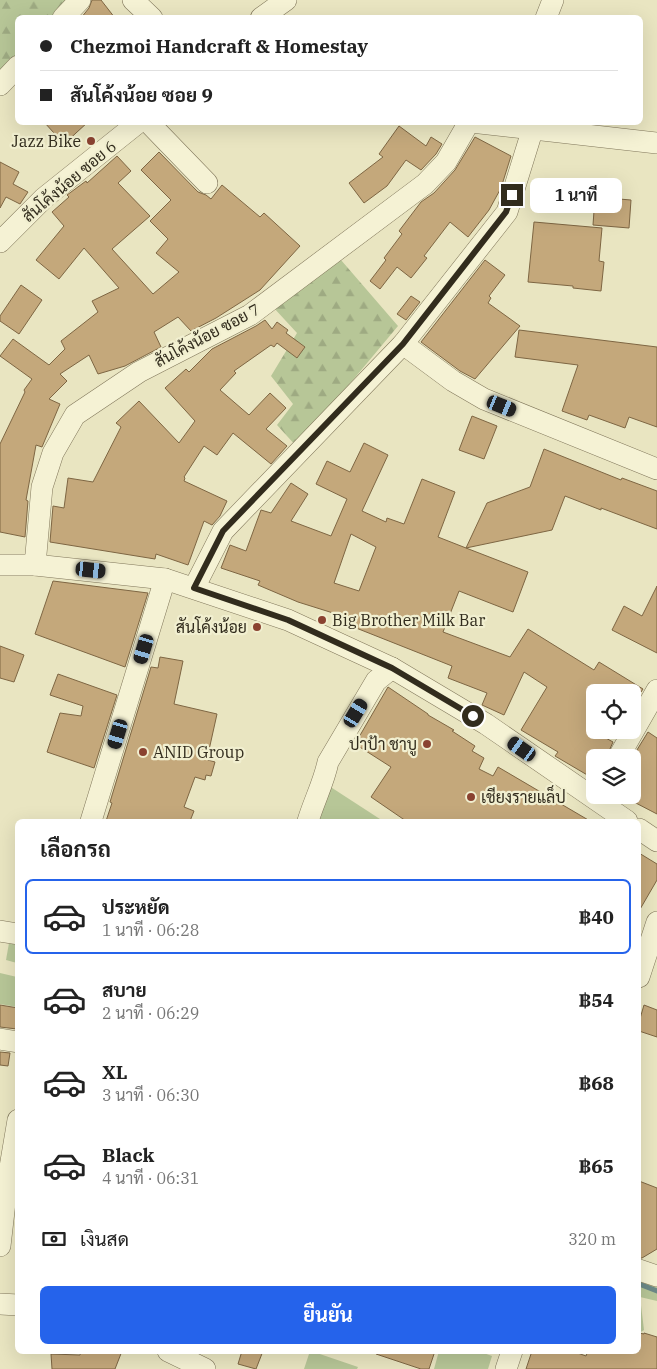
<!DOCTYPE html>
<html lang="th">
<meta charset="utf-8">
<style>
:root{--surface:#fff;--page:#f2f2f2;--text:#222;--muted:#767676;--line:#e0e0e0;--accent:#2563eb}
body{margin:0;font-family:"IBM Plex Serif",Sarabun,serif;background:var(--page);color:var(--text);height:100vh;display:flex;flex-direction:column;font-size:19px;white-space:nowrap}
*{box-sizing:border-box;margin:0}
p{font-size:16px;color:var(--muted)}
.icon{flex:none;width:28px;height:28px;fill:none;stroke:currentColor;stroke-width:2;stroke-linecap:round;stroke-linejoin:round}
.map{position:relative;flex:1;overflow:hidden}
.details{position:absolute;left:15px;top:819px;width:626px;height:535px;display:flex;flex-direction:column;background:var(--surface);border-radius:8px;box-shadow:0 5px 20px #0002}
.details>*{flex:none}
.banner{position:absolute;left:15px;top:15px;width:628px;height:110px;border-radius:8px;box-shadow:0 5px 20px #0002;display:grid;align-content:center;height:110px;padding:0 25px;background:var(--surface)}
.tools{position:absolute;left:586px;top:684px;display:grid;gap:10px}
.tools a{display:grid;place-items:center;width:55px;height:55px;border-radius:8px;background:var(--surface);box-shadow:0 5px 20px #0002;font-size:25px}
.end{position:absolute;width:22px;height:22px;margin:-11px;border:6px solid #322c1d;background:#fff;box-shadow:0 0 0 2px #fff}
.from{border-radius:50%}
.bubble{position:absolute;height:35px;border-radius:8px;background:var(--surface);box-shadow:0 5px 20px #0002;font-size:16px;font-weight:700;line-height:35px;text-align:center}
.car{position:absolute;width:15px;height:30px;margin:-15px -8px;border-radius:6px;box-shadow:0 0 4px 1px #0007;background:linear-gradient(#222 24%,#8ab4d8 0 40%,#222 0 76%,#8ab4d8 0 86%,#222 0)}
.banner b{display:flex;align-items:center;gap:18px;height:48px;font-size:19px}
.banner b+b{border-top:1px solid var(--line)}
.banner i{width:12px;height:12px;background:var(--text)}
ul{padding:0;list-style:none}
li{display:flex;align-items:center;gap:15px;height:75px;margin:0 10px 8px;padding:0 15px;border:2px solid transparent;border-radius:8px}
li div{flex:1}
li b{display:block;font-size:19px}
li em{font-style:normal;font-weight:700}
li.selected{border-color:var(--accent)}
li>.icon{width:45px;height:45px;stroke-width:1.5}
h2{padding:0 25px;font-size:22px;line-height:60px}
.pay{display:flex;align-items:center;gap:12px;height:55px;padding:0 25px;font-size:19px}
.pay p{margin-inline-start:auto}
.button{display:flex;gap:10px;margin-top:auto;padding:10px 25px}
.button a{flex:1;height:58px;border-radius:8px;background:var(--accent);color:#fff;font-size:20px;font-weight:700;line-height:58px;text-align:center}
.map>svg:first-child{display:block}
.grass{fill:#b7c697}
.forest{fill:url(#forest-firs)}
.lines{fill:none;stroke-linecap:round;stroke-linejoin:round}
.stream{stroke:#6c8987;stroke-width:5}
.building{fill:#c4a87b;stroke:#7e6643;fill-rule:evenodd}
.minor-casing{stroke:#81775b;stroke-width:22}
.minor{stroke:#f5f2d4;stroke-width:21}
.route{stroke:#322c1d;stroke-width:6}
.poi-dot{fill:#8a4230;stroke:#f1efd0;stroke-width:2}
.labels{text-anchor:middle;dominant-baseline:central;stroke-width:4.5;stroke-linejoin:round;paint-order:stroke}
.poi-label{font-size:16px;fill:#322c1d;stroke:#f1efd0;text-anchor:end}
.street-label{font-size:16px;fill:#322c1d;stroke:#f1efd0}
</style>
<div class="map">
<svg width="657" height="1369" viewBox="0 0 657 1369">
<defs>
<pattern id="forest-firs" width="22" height="20" patternUnits="userSpaceOnUse" patternTransform="scale(1.25)"><rect width="22" height="20" fill="#b7c697"/><path d="M5 1l3.5 6h-7zM16 11l3.5 6h-7z" fill="#9eaa82"/></pattern>
</defs>
<rect width="100%" height="100%" fill="#e9e5c1"/>
<g class="grass">
<path d="M326 784 383 821H314Z"/>
<path d="M9 943 17 945V963L6 960Z"/>
<path d="M0 973 17 977V1007L0 1004Z"/>
<path d="M639 1274 657 1280V1301L640 1297 644 1330 639 1333Z"/>
<path d="M310 1351H311L358 1367 357 1369H304Z"/>
<path d="M439 1351H478L492 1356 488 1369H434Z"/>
</g>
<g class="forest">
<path d="M0 0H80L63 17 18 18 17 66 0 85Z"/>
<path d="M341 260 398 326 297 447 277 425 293 404 271 376 297 333 273 307Z"/>
</g>
<g class="lines">
<path class="stream" d="M639 1284 657 1291"/>
</g>
<g class="building">
<path d="M92 0H101L115 18H81L89 8Z"/>
<path d="M44 122H88L64 144Z"/>
<path d="M399 126 426 146 431 137 442 144 436 154 421 170 406 160 387 186 364 203 349 183 383 157 379 154Z"/>
<path d="M475 137 511 156 501 188 489 210 468 237 450 222 424 256 427 258 411 278 397 267 380 289 370 281 386 260 384 258 402 234 399 231 421 202 434 193 455 170Z"/>
<path d="M159 152 198 192 206 195 211 199 222 185 260 217 264 213 300 246 260 290 216 318 191 331 178 317 154 332 161 347 125 366 98 374 89 355 60 374 67 381 49 399 60 404 42 447 36 445 26 500 28 501 25 537 0 532V444L25 392 24 390 32 379 0 356 13 339 49 365 65 349 61 341 98 312 92 301 119 288 84 248 59 279 36 260 64 226 52 212 69 197 67 195 86 181 87 183 117 156 131 171 118 183 150 216 112 249 153 294 179 272 156 253 168 239 150 221 171 200 141 170Z"/>
<path d="M0 162 19 172 13 184 28 192 20 204 6 197 0 208Z"/>
<path d="M595 197 631 200 629 228 593 225Z"/>
<path d="M534 222 602 228 599 261 604 262 601 291 573 288V286L528 282Z"/>
<path d="M485 260 505 275 489 296 491 298 488 303 520 326 475 379 460 371 421 342Z"/>
<path d="M21 285 42 300 19 334 0 321V316Z"/>
<path d="M411 296 420 302 406 320 397 314Z"/>
<path d="M265 320 272 329 277 322 288 330 286 333 305 347 297 358 277 343 274 347 271 345 234 371 236 373 220 390 249 415 270 393 286 408 266 429 287 446 271 464 233 433 217 455 204 446 184 477 185 478 184 481 227 501 220 516 212 525 204 521 188 565 156 554 155 559 50 542 53 506 64 508 68 478 93 482 121 427 116 423 139 401 179 443 195 421 165 388 186 369 189 372 212 349 256 326Z"/>
<path d="M519 330 657 347V427L629 417 625 428 589 415 587 420 562 411 578 365 515 357Z"/>
<path d="M472 416 497 426 484 459 459 450Z"/>
<path d="M364 443 388 455 362 511 386 522 387 518 404 524 422 479 455 492 438 537 466 548 487 503 530 487 544 449 621 480 622 478 657 491V529L601 508V510L565 496 552 530 466 548 528 572 513 612 459 591 443 632 510 657 528 629 594 670 599 662 643 689 641 692H595V732L613 742 606 758H595V766L589 776 555 756 558 752 521 730 547 687 524 672 504 715 482 705 487 693 448 678 452 666 346 624 349 618 298 602 258 585 260 581 221 568 230 545 246 551 261 510 271 513 291 483 308 494 291 521 331 536 347 499 316 484 327 461 350 472ZM351 534 376 547 359 591 334 583Z"/>
<path d="M53 581 148 593 125 667 35 634Z"/>
<path d="M657 586V653L612 630 624 606 642 616Z"/>
<path d="M0 646 24 655 14 682 0 678Z"/>
<path d="M160 657 183 661 174 704 217 714 209 750 210 751 208 760 215 762 211 776 206 775 205 780 195 777 184 807 194 811 190 821H106L112 803 110 802 151 667 158 668Z"/>
<path d="M58 674 117 695 94 768 47 752 60 713 81 716 83 706 50 695Z"/>
<path d="M388 687 428 714V715L454 730 452 731 475 746 472 751 484 758 479 769 493 776 498 767 590 821H406L371 797 391 767 355 744Z"/>
<path d="M648 732 657 738V814L632 801V758Z"/>
<path d="M639 853 657 864V880L639 911Z"/>
<path d="M0 1005 18 1008 17 1029 0 1027Z"/>
<path d="M644 1005 657 1010V1037L639 1031V1022Z"/>
<path d="M0 1052 10 1053 8 1066 0 1065Z"/>
<path d="M639 1181 657 1188V1249L642 1258H639Z"/>
<path d="M639 1333 644 1334V1333L657 1337V1369H526L532 1351H572L586 1356 588 1351H639Z"/>
<path d="M81 1351H122L115 1369H52L51 1354 80 1355Z"/>
<path d="M242 1351H263L256 1369 238 1364Z"/>
<path d="M376 1351H435L429 1369H421L376 1354Z"/>
</g>
<g class="lines">
<g class="minor-casing">
<g id="minor">
<path d="M133 0 152 18"/>
<path d="M63 18 80 0"/>
<path d="M261 18 286 0"/>
<path d="M546 18 553 0"/>
<path d="M0 85 18 66"/>
<path d="M148 122 207 183"/>
<path d="M471 122 657 143"/>
<path d="M0 242 44 198 139 122"/>
<path d="M403 344 453 381 484 399 657 469"/>
<path d="M0 565H35L165 579 288 620 392 668 486 724 627 821"/>
<path d="M35 565 42 487 53 453 75 415 139 372 250 315 425 184 446 162 469 122"/>
<path d="M194 588 223 531 403 344 507 212 533 128"/>
<path d="M618 758 657 690"/>
<path d="M91 821 165 579"/>
<path d="M308 821C314 801 324 782 328 762L376 681 392 668"/>
<path d="M639 829 657 841"/>
<path d="M0 931 18 934"/>
<path d="M639 977 657 922"/>
<path d="M0 1039 18 1042"/>
<path d="M0 1246 7 1185 18 1120"/>
<path d="M639 1270 657 1276"/>
<path d="M0 1304 18 1305"/>
<path d="M168 1351 205 1369"/>
<path d="M506 1369 512 1351"/>
</g>
</g>
<use href="#minor" class="minor"/>
</g>
<g class="lines">
<path class="route" d="M473 716 392 668 288 620 194 588 223 531 403 344 506 212 512 195"/>
</g>
<g class="poi-dot">
<circle cx="91" cy="141" r="5"/>
<circle cx="322" cy="620" r="5"/>
<circle cx="257" cy="627" r="5"/>
<circle cx="427" cy="744" r="5"/>
<circle cx="143" cy="752" r="5"/>
<circle cx="471" cy="797" r="5"/>
</g>
<g class="labels">
<g class="poi-label">
<text x="81" y="141">Jazz Bike</text>
<text x="332" y="620" text-anchor="start">Big Brother Milk Bar</text>
<text x="247" y="627">สันโค้งน้อย</text>
<text x="417" y="744">ปาป้า ชาบู</text>
<text x="153" y="752" text-anchor="start">ANID Group</text>
<text x="481" y="797" text-anchor="start">เชียงรายแล็ป</text>
</g>
<g class="street-label">
<text transform="translate(69 181) rotate(-40)">สันโค้งน้อย ซอย 6</text>
<text transform="translate(207 335) rotate(-28)">สันโค้งน้อย ซอย 7</text>
</g>
</g>
</svg>
<div class="tools">
<a><svg class="icon" aria-label="locate" viewBox="0 0 24 24"><circle cx="12" cy="12" r="6"/><path d="M12 2v4M12 18v4M2 12h4M18 12h4"/></svg></a>
<a><svg class="icon" aria-label="layers" viewBox="0 0 24 24"><path d="M12 4l9 5-9 5-9-5zM3 14l9 5 9-5"/></svg></a>
</div>
<i class="end from" style="left:473px;top:716px"></i>
<i class="end" style="left:512px;top:195px"></i>
<div class="bubble" style="left:530px;top:178px;width:92px">1 นาที</div>
<i class="car" style="left:502px;top:406px;rotate:112deg"></i>
<i class="car" style="left:91px;top:570px;rotate:96deg"></i>
<i class="car" style="left:144px;top:649px;rotate:197deg"></i>
<i class="car" style="left:356px;top:713px;rotate:31deg"></i>
<i class="car" style="left:118px;top:734px;rotate:197deg"></i>
<i class="car" style="left:522px;top:749px;rotate:305deg"></i>
<div class="banner">
<b><i class="from"></i>Chezmoi Handcraft &amp; Homestay</b>
<b><i></i>สันโค้งน้อย ซอย 9</b>
</div>
<section class="details">
<h2>เลือกรถ</h2>
<ul>
<li class="selected"><svg class="icon" aria-label="car" viewBox="0 0 24 24"><path d="M5 17H2v-5l4-1 3-4h7l3 4 3 1v5h-3M9 17h6M6 11h13"/><circle cx="7" cy="17" r="2"/><circle cx="17" cy="17" r="2"/></svg><div><b>ประหยัด</b><p>1 นาที · 06:28</p></div><em>฿40</em></li>
<li><svg class="icon" aria-label="car" viewBox="0 0 24 24"><path d="M5 17H2v-5l4-1 3-4h7l3 4 3 1v5h-3M9 17h6M6 11h13"/><circle cx="7" cy="17" r="2"/><circle cx="17" cy="17" r="2"/></svg><div><b>สบาย</b><p>2 นาที · 06:29</p></div><em>฿54</em></li>
<li><svg class="icon" aria-label="car" viewBox="0 0 24 24"><path d="M5 17H2v-5l4-1 3-4h7l3 4 3 1v5h-3M9 17h6M6 11h13"/><circle cx="7" cy="17" r="2"/><circle cx="17" cy="17" r="2"/></svg><div><b>XL</b><p>3 นาที · 06:30</p></div><em>฿68</em></li>
<li><svg class="icon" aria-label="car" viewBox="0 0 24 24"><path d="M5 17H2v-5l4-1 3-4h7l3 4 3 1v5h-3M9 17h6M6 11h13"/><circle cx="7" cy="17" r="2"/><circle cx="17" cy="17" r="2"/></svg><div><b>Black</b><p>4 นาที · 06:31</p></div><em>฿65</em></li>
</ul>
<div class="pay"><svg class="icon" aria-label="cash" viewBox="0 0 24 24"><path d="M3 7h18v10H3z"/><circle cx="12" cy="12" r="2"/></svg>เงินสด<p>320 m</p></div>
<div class="button"><a>ยืนยัน</a></div>
</section>
</div>
